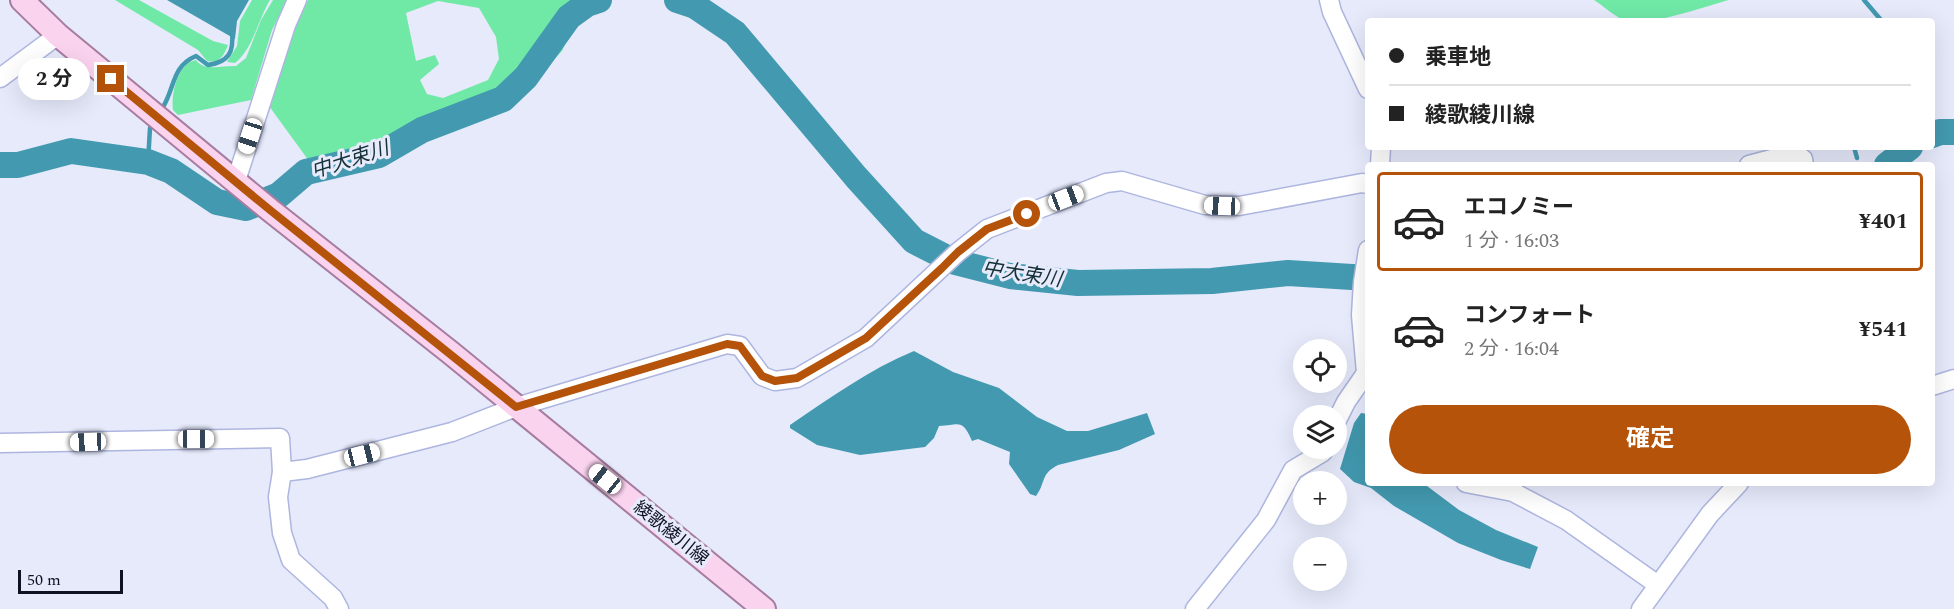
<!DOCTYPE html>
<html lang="ja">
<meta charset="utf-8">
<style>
:root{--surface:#fff;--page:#f6f6f6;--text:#222;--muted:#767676;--line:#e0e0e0;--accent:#b45309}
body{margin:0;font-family:Spectral,"Noto Sans JP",serif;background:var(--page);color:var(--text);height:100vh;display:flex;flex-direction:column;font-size:22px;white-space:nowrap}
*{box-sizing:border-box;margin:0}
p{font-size:20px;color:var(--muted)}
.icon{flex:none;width:33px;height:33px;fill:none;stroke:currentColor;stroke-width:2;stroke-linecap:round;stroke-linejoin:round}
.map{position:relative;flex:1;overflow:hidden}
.details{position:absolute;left:1365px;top:162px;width:570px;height:324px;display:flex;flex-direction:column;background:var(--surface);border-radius:6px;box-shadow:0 6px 24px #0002}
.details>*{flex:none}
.top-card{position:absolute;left:1365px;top:18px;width:570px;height:132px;border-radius:6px;box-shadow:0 6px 24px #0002;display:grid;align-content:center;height:132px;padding:0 24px;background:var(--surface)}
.fabs{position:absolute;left:1293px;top:339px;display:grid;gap:12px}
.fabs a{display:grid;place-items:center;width:54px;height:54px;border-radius:50%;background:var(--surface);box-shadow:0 6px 24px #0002;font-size:30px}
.scale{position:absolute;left:18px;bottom:15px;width:105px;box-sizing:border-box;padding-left:6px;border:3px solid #101221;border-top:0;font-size:16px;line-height:21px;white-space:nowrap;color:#101221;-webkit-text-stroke:4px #e6eafb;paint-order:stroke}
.end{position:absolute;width:27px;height:27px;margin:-14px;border:8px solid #b45309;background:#fff;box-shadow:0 0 0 3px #fff}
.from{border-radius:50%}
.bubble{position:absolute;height:42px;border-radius:21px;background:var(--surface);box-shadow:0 6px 24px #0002;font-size:20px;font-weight:700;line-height:42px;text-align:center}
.car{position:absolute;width:18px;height:36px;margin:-18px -9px;border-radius:8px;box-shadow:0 0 4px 2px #0007;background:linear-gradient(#fff 24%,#345 0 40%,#fff 0 76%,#345 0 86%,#fff 0)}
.top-card b{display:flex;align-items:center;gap:21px;height:57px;font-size:22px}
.top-card b+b{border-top:2px solid var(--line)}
.top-card i{width:15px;height:15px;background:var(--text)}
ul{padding:10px 0 0;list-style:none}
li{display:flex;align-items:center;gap:18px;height:99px;margin:0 12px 9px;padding:0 12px;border:3px solid transparent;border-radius:6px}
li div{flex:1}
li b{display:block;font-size:22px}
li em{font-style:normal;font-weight:700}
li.active{border-color:var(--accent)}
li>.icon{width:54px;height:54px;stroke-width:1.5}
.action{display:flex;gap:12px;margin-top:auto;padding:12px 24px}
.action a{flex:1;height:69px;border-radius:36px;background:var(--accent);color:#fff;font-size:24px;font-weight:700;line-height:69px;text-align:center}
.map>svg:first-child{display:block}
.green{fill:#70e9a7;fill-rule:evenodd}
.water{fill:#439ab0}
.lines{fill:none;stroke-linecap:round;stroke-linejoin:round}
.stream{stroke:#439ab0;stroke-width:4.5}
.river{stroke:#439ab0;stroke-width:26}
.minor-casing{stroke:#aeb6df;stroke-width:21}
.major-casing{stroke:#a67ca0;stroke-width:26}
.minor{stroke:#fff;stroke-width:18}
.major{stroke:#fad3ef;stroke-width:22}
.route{stroke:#b45309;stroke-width:8}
.labels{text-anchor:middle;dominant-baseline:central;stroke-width:6;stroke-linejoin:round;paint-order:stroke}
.street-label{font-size:18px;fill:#101221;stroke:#e6eafb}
.water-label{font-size:20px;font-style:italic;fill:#153138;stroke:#e6eafb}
</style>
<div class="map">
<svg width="1954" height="609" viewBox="0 0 1954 609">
<rect width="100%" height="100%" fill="#e6eafb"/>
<g class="green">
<path d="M115 0H139L213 41 228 45C224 55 220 64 207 61L198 50Z"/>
<path d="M252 0H270C258 20 253 49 235 63L227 62 237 46 240 21Z"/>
<path d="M273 0H287L272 30 251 100 178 115 173 110C171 96 176 73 187 64 187 63 195 60 196 60 204 72 223 65 236 66L246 58 261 20Z"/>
<path d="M308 0H587L562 51 525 91 464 110 414 128 375 149 309 161 269 106 287 46ZM438 1 479 8 496 37 499 59 488 80 443 98 427 94 420 80 439 64 435 55 416 61 406 13Z"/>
<path d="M1594 0H1729C1706 6 1648 27 1626 21 1618 19 1602 5 1594 0Z"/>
</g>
<g class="water">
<path d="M167 0H249L237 21 235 39Z"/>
<path d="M914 351 953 372 999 388 1037 417 1067 431H1088L1147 413 1155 434 1119 450 1058 465C1040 474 1046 483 1036 496L1030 494 1009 464 1010 452 978 439 972 441C962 418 960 425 939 426L934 438 925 447 860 455 817 445 790 428V425C830 398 870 369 914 351Z"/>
<path d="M1361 413 1368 414V483H1423L1459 510 1496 530 1538 547 1530 569 1501 560 1458 543 1394 506 1371 488 1354 482 1340 469 1354 423Z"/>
</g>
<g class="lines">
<g class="stream">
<path d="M1864 0 1881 20 1878 21"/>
<path d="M163 107C175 87 172 66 196 56L208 65C229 62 234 52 232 32"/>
<path d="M1854 147 1857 158"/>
<path d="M148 162 150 128"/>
</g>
<g class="river">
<path d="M677 0 695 6 735 33 856 177 914 241 955 262 1010 276 1078 283 1212 281 1288 273 1368 278"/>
<path d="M1932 135 1940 132H1954"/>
<path d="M0 165H18L71 151 148 162 171 171 217 202 246 208 279 195 306 172 379 155 422 130 503 99 526 77 569 17 587 4 599 0"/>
<path d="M1887 165 1910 147"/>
</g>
<g class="minor-casing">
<g id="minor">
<path d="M1329 0 1332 12 1368 89"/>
<path d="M0 78 58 35"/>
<path d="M1380 165 1381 147"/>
<path d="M1749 165 1794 153 1803 159 1804 165"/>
<path d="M236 181 286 25 297 0"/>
<path d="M1368 250 1363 282 1361 315 1366 373 1368 376"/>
<path d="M1932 386 1954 379"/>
<path d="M1336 422 1346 402 1366 373"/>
<path d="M0 443 280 438 282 472 278 497 282 533 291 560 333 598 339 609"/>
<path d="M282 472 307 469 452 432 516 407 727 344 740 346 762 376 775 381 797 378 866 338 958 252 987 229 1106 183 1122 181 1205 205 1239 206 1362 183 1368 184"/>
<path d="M1466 483 1513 492 1566 520 1658 585"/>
<path d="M1195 609 1266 520 1293 470 1323 452 1324 448"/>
<path d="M1641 609 1710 514 1739 483"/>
</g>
</g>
<g class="major-casing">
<path id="major" d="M22 0 58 35 270 210 451 353 764 609"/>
</g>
<use href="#minor" class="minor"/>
<use href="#major" class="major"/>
</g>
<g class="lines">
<path class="route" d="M111 79 270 210 516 407 727 344 740 346 762 376 775 381 797 378 866 338 942 268 958 252 987 229 1027 214"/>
</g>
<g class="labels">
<g class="street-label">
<text transform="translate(671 533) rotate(39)">綾歌綾川線</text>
</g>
<g class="water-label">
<text transform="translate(350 160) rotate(-18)">中大束川</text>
<text transform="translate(1022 274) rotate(9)">中大束川</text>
</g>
</g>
</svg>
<div class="fabs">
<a><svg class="icon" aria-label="locate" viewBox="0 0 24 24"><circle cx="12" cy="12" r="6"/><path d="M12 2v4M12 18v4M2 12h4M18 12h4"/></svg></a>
<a><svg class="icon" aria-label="layers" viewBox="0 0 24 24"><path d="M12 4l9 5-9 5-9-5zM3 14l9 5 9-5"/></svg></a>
<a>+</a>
<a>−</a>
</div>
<div class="scale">50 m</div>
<i class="end from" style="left:1027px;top:214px"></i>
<i class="end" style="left:111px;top:79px"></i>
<div class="bubble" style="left:18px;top:58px;width:72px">2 分</div>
<i class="car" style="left:250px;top:136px;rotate:198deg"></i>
<i class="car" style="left:1066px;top:198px;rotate:69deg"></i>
<i class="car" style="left:1222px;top:206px;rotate:272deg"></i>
<i class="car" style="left:196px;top:439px;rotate:90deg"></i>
<i class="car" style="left:88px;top:442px;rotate:268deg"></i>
<i class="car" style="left:362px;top:455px;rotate:76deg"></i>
<i class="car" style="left:605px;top:479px;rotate:309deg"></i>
<div class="top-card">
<b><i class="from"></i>乗車地</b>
<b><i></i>綾歌綾川線</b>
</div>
<section class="details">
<ul>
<li class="active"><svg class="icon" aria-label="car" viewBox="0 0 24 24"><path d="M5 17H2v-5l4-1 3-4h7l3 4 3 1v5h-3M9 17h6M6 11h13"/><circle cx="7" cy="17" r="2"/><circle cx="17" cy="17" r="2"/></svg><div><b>エコノミー</b><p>1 分 · 16:03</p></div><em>¥401</em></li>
<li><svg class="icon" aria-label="car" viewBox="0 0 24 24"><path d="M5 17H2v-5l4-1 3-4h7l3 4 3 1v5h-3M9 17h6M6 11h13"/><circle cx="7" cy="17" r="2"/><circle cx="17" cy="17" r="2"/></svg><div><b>コンフォート</b><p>2 分 · 16:04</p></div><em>¥541</em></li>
</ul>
<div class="action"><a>確定</a></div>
</section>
</div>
